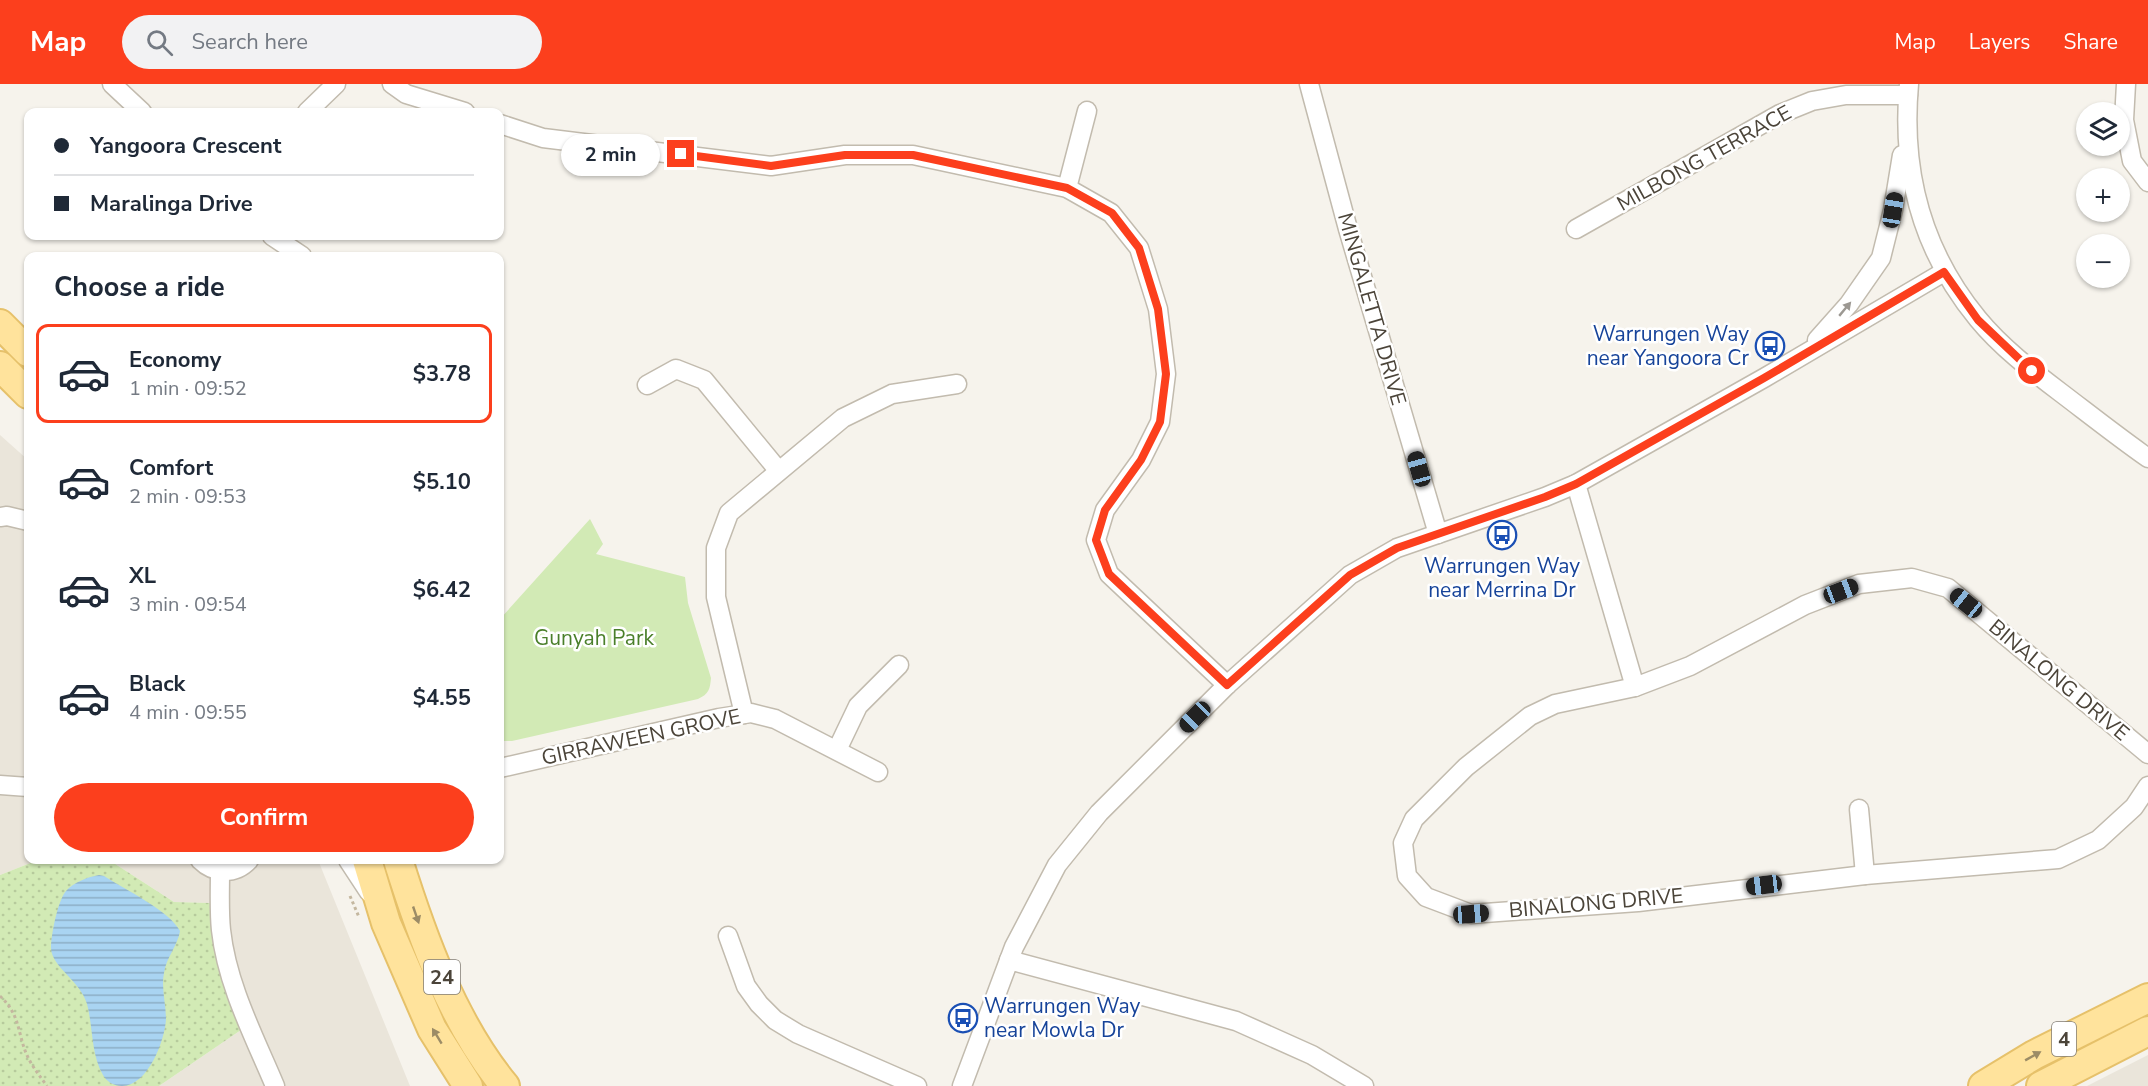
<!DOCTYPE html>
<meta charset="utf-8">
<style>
:root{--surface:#fff;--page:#f2f2f3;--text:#1f2937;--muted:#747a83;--line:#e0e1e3;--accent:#fc3f1d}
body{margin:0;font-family:"Nunito Sans",sans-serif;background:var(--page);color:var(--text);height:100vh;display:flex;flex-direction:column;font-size:22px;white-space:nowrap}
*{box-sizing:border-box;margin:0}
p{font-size:20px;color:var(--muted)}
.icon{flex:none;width:33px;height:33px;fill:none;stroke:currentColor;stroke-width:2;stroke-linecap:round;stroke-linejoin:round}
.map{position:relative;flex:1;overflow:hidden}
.drawer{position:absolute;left:24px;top:168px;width:480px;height:612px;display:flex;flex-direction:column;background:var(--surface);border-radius:12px;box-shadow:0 2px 4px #0004}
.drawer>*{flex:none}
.top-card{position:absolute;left:24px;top:24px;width:480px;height:132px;border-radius:12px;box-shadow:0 2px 4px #0004;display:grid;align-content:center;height:132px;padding:0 30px;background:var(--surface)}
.tools{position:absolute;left:2076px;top:18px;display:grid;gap:12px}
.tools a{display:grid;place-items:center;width:54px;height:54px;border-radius:50%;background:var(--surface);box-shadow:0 2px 4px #0004;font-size:30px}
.end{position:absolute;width:27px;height:27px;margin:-14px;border:8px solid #fc3f1d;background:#fff;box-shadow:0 0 0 3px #fff}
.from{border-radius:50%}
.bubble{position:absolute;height:42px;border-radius:21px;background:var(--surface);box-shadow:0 2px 4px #0004;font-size:20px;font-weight:700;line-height:42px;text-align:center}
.car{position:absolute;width:18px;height:36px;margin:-18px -9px;border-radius:8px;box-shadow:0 0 4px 2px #0007;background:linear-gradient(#222 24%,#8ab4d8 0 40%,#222 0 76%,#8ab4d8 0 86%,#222 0)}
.top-card b{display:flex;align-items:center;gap:21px;height:57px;font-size:22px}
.top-card b+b{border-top:2px solid var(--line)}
.top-card i{width:15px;height:15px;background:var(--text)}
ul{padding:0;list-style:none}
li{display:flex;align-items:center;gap:18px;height:99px;margin:0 12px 9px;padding:0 18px;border:3px solid transparent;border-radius:12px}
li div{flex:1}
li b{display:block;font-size:22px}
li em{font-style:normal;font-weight:700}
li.selected{border-color:var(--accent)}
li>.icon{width:54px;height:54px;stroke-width:1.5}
h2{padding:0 30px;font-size:27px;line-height:72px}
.cta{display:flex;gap:12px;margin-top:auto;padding:12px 30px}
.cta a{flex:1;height:69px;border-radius:36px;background:var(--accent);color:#fff;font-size:24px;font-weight:700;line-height:69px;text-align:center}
header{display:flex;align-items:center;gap:36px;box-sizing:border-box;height:84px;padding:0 30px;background:var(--accent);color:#fff}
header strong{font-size:28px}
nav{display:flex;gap:33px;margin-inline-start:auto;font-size:21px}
.search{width:420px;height:54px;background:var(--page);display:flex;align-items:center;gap:15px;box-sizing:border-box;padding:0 21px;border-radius:33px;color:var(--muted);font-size:22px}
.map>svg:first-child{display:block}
.residential{fill:#eae5da}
.grass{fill:url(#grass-dots)}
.park{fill:#d2eab5}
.water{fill:url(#water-rules)}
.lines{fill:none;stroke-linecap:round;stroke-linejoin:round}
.minor-casing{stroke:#c2bbae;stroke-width:21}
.primary-casing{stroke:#e6c16a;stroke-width:32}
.path{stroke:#c4b79f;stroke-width:3;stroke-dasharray:3 3;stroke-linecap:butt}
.minor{stroke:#fff;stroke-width:18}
.primary{stroke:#ffe39c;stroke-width:28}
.oneway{fill:#9c9892}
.oneway2{fill:#9c8c66}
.route{stroke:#fc3f1d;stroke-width:8}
.labels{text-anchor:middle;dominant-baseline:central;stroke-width:5;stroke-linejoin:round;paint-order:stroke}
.shield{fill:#fff;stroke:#817c74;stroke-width:1.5}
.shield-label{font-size:20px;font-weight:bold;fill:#4b4439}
.street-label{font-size:21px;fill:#4b4439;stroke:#fff}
.transit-label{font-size:21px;fill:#164399;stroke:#fff;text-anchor:end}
.park-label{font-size:21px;fill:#4a7f2a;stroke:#fff}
</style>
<header>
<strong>Map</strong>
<div class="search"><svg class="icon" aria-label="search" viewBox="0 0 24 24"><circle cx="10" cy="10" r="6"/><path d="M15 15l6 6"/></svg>Search here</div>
<nav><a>Map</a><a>Layers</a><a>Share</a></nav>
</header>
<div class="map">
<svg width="2148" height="1002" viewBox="0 0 2148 1002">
<defs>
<pattern id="grass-dots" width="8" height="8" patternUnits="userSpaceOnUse" patternTransform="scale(1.5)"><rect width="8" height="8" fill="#d2eab5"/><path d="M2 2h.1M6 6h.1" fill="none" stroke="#b6ca9c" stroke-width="1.8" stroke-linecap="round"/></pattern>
<pattern id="water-rules" width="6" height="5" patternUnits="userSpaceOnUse" patternTransform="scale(1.5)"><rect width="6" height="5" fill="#a9d4f2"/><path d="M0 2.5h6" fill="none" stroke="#8caec5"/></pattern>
</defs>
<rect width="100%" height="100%" fill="#f6f3ec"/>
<g class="residential">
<path d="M0 351 28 376V776H38L0 791Z"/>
<path d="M109 776H318L410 1002H159L241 946 226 910 215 871 210 819 174 818Z"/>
<path d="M2148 971V1002H2087Z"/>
</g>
<path class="grass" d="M38 776H109L174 818 210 819C213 869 222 900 241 946L159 1002H0V791Z"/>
<path class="park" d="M590 435 603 460 596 470 685 493 688 519 711 594C710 605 709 610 698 615L512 657H500V535Z"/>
<path class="water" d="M99 791 104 792C124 805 170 827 180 847 178 861 166 874 164 889 161 904 166 920 166 935 165 956 148 1002 122 1002 114 1002 107 998 103 991 91 971 93 942 87 920 80 896 52 884 51 864 51 851 58 816 66 807 74 798 88 793 99 791Z"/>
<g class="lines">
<g class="minor-casing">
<g id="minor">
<path d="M112 0 142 28"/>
<path d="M392 0 406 10 465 28"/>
<path d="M1309 0 1348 145 1438 450"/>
<path d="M1909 0C1901 87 1922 167 1978 235 2001 263 2031 286 2060 308 2089 330 2118 353 2148 374"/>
<path d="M2126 0 2124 36 2132 77 2148 98"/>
<path d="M307 28 336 0"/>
<path d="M500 40 543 54 771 82 845 71H913L1067 104 1111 129 1139 164 1158 225 1166 290 1160 338 1141 376 1105 426 1096 456 1109 490 1227 601"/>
<path d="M1067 104 1087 27"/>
<path d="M1576 145 1780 30 1812 17 1846 11H1908"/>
<path d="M272 152 302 172"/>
<path d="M1817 256 1849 220 1881 174 1893 126 1902 71"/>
<path d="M647 301 676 285 704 296 778 386"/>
<path d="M1576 400 1635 603"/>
<path d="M0 433 7 432 28 437"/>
<path d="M744 630 716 513V464L729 429 843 334 892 310 957 300"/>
<path d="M837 666 858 622 899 581"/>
<path d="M2148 670 1948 504 1912 494 1859 500 1805 521 1690 582 1635 603 1555 620 1530 632 1466 683 1414 735 1403 759 1407 792 1426 813 1471 830 1638 818 1865 791 2058 775 2098 756 2134 723 2148 702"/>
<path d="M500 684 719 634 751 629 775 635 878 688"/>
<path d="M0 701 28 703"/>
<path d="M1859 725 1865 791"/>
<path d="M200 776C214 790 235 791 249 776"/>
<path d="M348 776 369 808"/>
<path d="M220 787C220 806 219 827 221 846 227 901 254 952 275 1002"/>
<path d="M728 852 746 902 759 920 775 936 798 950 917 1002"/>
<path d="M1009 876 1236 937 1312 971 1364 1002"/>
<path d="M962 1002 1014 863 1057 781 1099 729 1227 601 1350 491 1397 464 1545 413 1576 400 1764 294 1944 188"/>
</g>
</g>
<g class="primary-casing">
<g id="primary">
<path d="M0 240 28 268"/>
<path d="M0 282 28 310"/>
<path d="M367 776 386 839 432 945 468 1002"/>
<path d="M398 776C422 853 453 939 505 1002"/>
<path d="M1983 1002 2034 971 2148 914"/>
<path d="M2041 1002 2148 947"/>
</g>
</g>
<g class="path">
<path d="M350 812 359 833"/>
<path d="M0 912C20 931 17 946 26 969 31 981 39 991 47 1002"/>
</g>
<use href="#minor" class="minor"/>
<use href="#primary" class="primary"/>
</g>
<defs><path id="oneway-solid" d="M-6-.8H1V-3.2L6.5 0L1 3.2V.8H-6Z" transform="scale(1.5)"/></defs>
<use class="oneway" href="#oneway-solid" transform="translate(1845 225) rotate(-50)"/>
<g class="oneway2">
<use href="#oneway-solid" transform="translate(416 831) rotate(71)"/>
<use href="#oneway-solid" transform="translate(437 952) rotate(-121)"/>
<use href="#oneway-solid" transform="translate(2033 972) rotate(-29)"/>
</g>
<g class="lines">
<path class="route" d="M681 70 771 82 845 71H913L1067 104 1112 129 1139 164 1158 225 1166 290 1160 338 1141 376 1105 426 1096 456 1109 490 1227 601 1350 491 1397 464 1545 413 1576 400 1764 294 1944 188 1978 236 2032 287"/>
</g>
<defs>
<g id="bus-ring" transform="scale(1.5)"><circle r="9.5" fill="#fff" stroke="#1a4fb4" stroke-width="1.5"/><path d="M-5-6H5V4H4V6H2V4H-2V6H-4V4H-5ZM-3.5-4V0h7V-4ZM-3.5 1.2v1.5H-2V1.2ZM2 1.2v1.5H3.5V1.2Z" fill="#1a4fb4"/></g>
</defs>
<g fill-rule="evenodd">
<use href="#bus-ring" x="1770" y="262"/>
<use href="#bus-ring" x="1502" y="451"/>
<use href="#bus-ring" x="963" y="934"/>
</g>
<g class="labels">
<g class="shield">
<rect x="424" y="876" width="36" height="34" rx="4.5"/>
<rect x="2052" y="938" width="24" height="34" rx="4.5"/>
</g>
<g class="shield-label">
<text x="442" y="893">24</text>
<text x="2064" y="955">4</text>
</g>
<g class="street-label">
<text transform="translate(1704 74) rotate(-29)">MILBONG TERRACE</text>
<text transform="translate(1372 225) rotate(74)">MINGALETTA DRIVE</text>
<text transform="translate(2059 596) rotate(40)">BINALONG DRIVE</text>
<text transform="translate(641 653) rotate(-12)">GIRRAWEEN GROVE</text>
<text transform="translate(1596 819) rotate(-5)">BINALONG DRIVE</text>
</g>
<g class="transit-label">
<text x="1749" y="250">Warrungen Way<tspan x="1749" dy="24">near Yangoora Cr</tspan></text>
<text x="1502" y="482" text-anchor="middle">Warrungen Way<tspan x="1502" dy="24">near Merrina Dr</tspan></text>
<text x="984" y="922" text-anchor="start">Warrungen Way<tspan x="984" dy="24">near Mowla Dr</tspan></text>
</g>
<g class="park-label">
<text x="594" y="554">Gunyah Park</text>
</g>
</g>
</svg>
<div class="tools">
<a><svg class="icon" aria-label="layers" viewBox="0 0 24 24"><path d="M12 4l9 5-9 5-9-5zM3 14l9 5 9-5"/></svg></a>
<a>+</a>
<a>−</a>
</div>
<i class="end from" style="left:2032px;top:287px"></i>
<i class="end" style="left:681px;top:70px"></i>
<div class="bubble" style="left:561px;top:50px;width:99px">2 min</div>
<i class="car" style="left:1893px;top:126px;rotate:9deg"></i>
<i class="car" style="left:1419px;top:385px;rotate:344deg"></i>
<i class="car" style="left:1841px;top:507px;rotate:69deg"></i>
<i class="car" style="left:1966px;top:519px;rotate:309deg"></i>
<i class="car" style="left:1195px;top:633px;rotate:225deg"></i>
<i class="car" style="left:1764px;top:801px;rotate:263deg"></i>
<i class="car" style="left:1471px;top:830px;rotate:86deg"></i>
<div class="top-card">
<b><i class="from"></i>Yangoora Crescent</b>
<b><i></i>Maralinga Drive</b>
</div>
<section class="drawer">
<h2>Choose a ride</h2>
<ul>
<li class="selected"><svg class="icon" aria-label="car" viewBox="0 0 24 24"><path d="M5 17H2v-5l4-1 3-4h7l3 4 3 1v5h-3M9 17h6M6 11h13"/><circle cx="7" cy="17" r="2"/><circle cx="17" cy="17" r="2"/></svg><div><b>Economy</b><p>1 min · 09:52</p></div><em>$3.78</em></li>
<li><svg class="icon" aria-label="car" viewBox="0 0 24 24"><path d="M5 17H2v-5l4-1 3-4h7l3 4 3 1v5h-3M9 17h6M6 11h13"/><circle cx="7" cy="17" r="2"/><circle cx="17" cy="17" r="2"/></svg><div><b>Comfort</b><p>2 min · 09:53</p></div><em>$5.10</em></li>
<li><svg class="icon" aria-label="car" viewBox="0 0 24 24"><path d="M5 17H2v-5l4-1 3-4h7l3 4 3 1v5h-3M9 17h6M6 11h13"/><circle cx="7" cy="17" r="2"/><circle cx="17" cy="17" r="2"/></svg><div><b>XL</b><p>3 min · 09:54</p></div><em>$6.42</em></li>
<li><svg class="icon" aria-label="car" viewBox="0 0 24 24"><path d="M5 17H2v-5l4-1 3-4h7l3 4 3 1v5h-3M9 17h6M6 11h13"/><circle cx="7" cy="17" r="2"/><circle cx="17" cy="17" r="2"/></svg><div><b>Black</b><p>4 min · 09:55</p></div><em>$4.55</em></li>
</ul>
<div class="cta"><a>Confirm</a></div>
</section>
</div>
